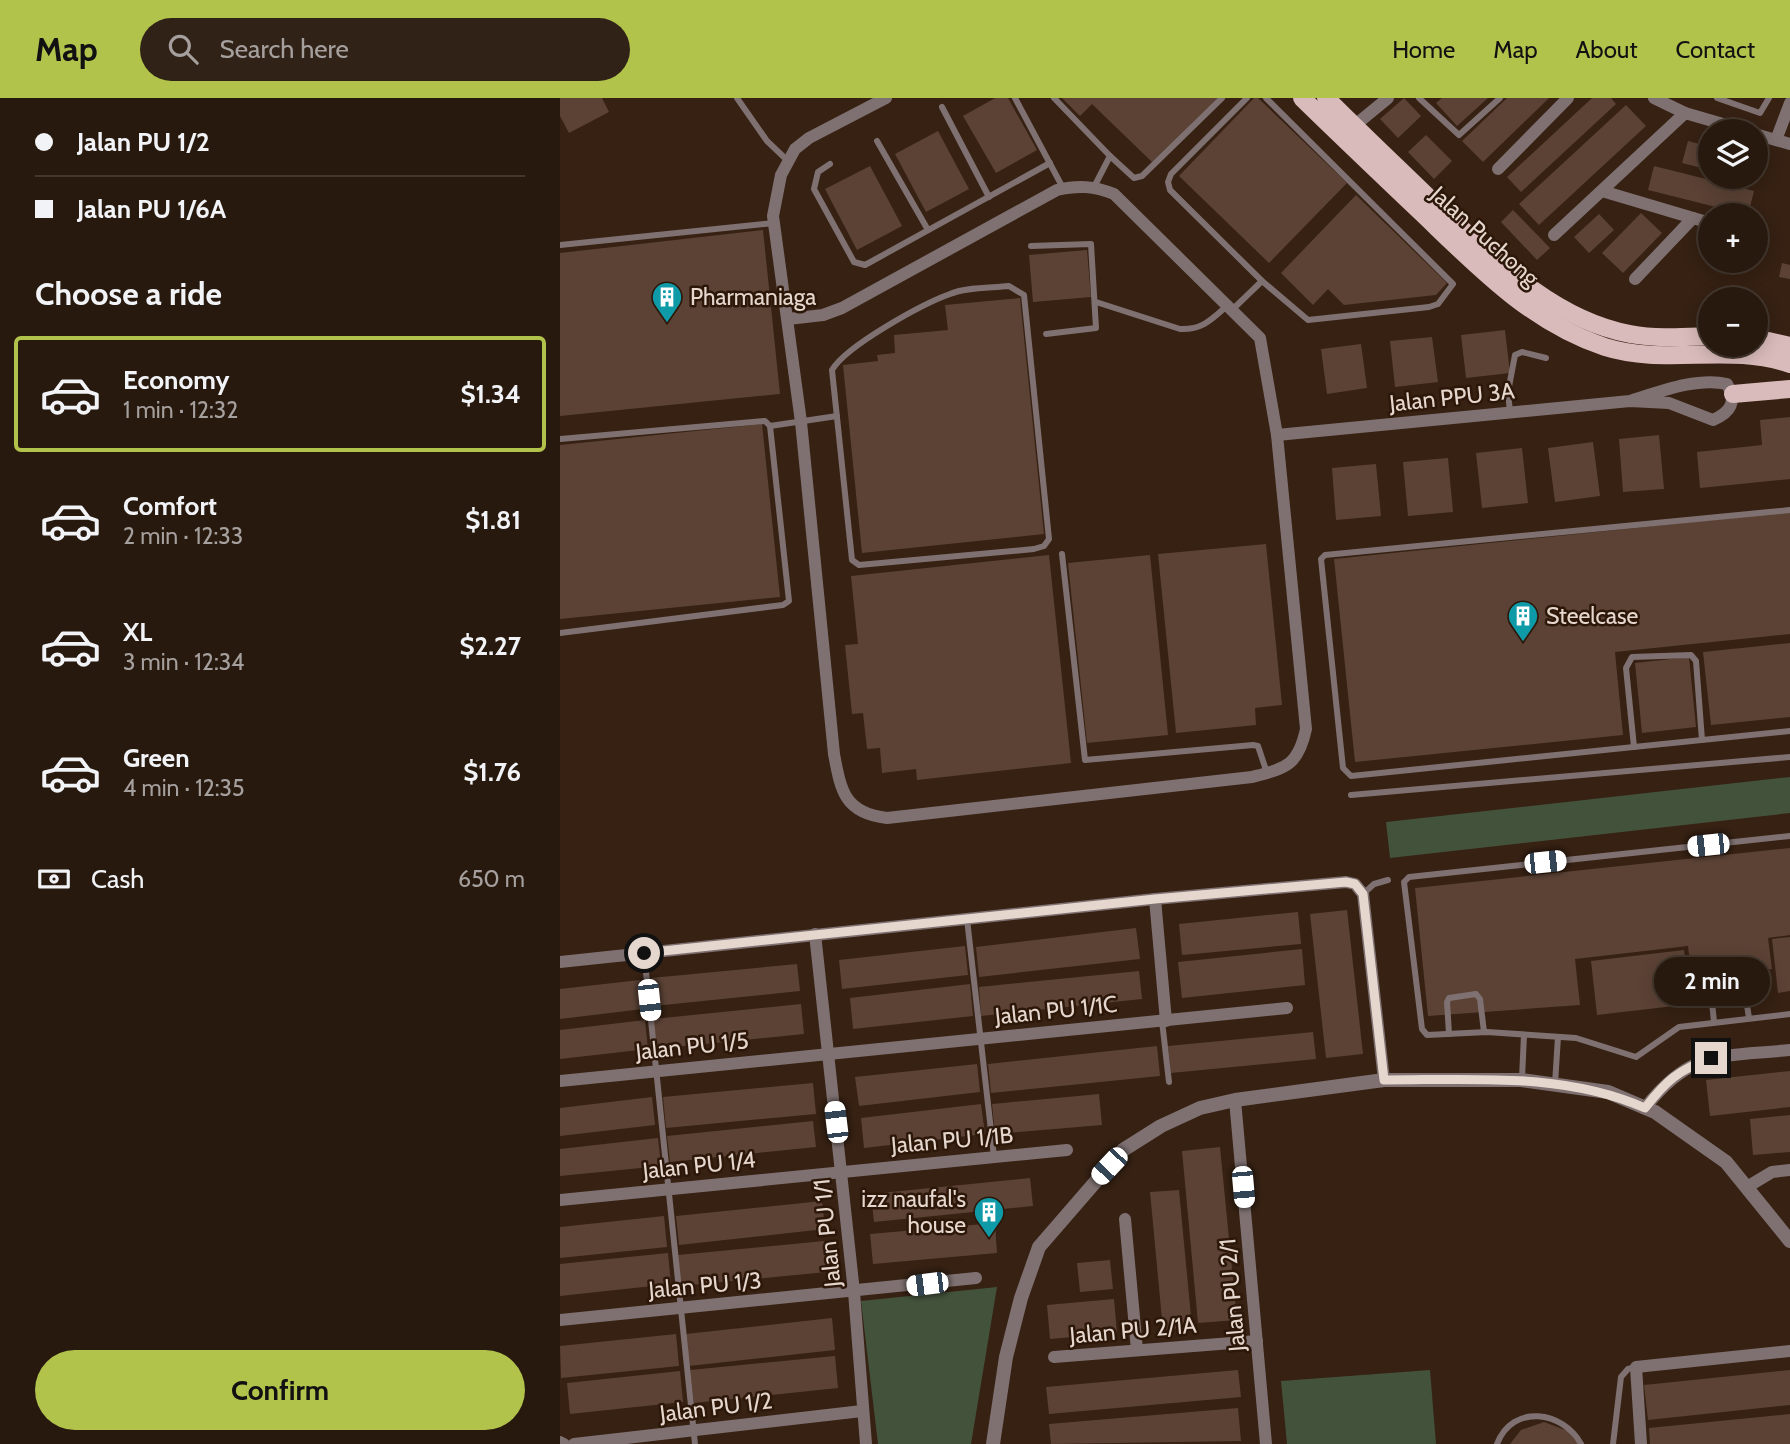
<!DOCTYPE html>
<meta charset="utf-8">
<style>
:root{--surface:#28190e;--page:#302217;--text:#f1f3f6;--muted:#a5a09e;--line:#44382e;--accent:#b2c34c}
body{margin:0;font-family:Cabin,sans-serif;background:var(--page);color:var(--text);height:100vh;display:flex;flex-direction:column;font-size:26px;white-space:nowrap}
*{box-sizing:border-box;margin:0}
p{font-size:23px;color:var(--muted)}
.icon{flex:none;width:38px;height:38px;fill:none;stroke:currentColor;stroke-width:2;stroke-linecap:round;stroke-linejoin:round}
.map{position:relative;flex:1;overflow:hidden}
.sheet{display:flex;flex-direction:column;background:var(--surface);width:560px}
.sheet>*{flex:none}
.hud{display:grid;align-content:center;height:154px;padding:0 35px;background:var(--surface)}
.buttons{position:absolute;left:1138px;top:21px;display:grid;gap:14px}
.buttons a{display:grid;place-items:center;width:70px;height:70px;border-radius:50%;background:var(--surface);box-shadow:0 4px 18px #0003,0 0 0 2px var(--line);font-size:35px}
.end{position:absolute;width:32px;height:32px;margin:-16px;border:9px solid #e6d7ce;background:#111;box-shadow:0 0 0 4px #111}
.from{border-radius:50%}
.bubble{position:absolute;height:49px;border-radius:24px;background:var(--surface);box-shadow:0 4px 18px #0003,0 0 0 2px var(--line);font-size:23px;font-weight:700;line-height:49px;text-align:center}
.car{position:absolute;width:21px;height:42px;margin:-21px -10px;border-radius:9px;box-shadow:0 0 5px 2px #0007;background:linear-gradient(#fff 24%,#345 0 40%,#fff 0 76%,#345 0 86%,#fff 0)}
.hud b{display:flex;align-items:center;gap:24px;height:66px;font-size:26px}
.hud b+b{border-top:2px solid var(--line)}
.hud i{width:18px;height:18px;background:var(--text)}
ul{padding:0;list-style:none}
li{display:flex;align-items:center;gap:21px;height:116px;margin:0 14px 10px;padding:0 21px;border:4px solid transparent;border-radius:7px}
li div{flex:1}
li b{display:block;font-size:26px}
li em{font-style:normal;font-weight:700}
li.active{border-color:var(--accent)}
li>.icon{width:63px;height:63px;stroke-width:1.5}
h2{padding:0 35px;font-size:32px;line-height:84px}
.pay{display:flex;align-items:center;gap:18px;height:77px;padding:0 35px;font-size:26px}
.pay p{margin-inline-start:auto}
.button{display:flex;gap:14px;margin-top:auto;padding:14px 35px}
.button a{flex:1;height:80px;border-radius:42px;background:var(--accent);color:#111;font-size:28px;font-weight:700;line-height:80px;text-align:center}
header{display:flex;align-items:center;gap:42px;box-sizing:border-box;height:98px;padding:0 35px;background:var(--accent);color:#111}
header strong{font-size:33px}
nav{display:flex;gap:38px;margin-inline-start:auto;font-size:24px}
.search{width:490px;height:63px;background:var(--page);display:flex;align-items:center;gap:18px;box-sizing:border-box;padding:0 24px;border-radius:38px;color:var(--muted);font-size:26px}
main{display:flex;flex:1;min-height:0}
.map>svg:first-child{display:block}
.green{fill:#43523b}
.building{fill:#5b4235}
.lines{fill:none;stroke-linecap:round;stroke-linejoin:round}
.service{stroke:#7f7171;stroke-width:6}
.minor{stroke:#7f7171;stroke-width:12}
.tertiary{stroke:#7f7171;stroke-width:14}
.primary{stroke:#dabbbb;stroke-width:18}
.route{stroke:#e6d7ce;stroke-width:9}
.labels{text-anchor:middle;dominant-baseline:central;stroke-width:5;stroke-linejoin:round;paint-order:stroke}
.street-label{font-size:23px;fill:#e6d7ce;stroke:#2c1709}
.poi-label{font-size:23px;fill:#e6d7ce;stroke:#2c1709;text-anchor:start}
</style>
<header>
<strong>Map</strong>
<div class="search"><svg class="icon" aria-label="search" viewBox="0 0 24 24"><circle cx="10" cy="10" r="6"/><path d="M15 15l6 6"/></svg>Search here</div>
<nav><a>Home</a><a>Map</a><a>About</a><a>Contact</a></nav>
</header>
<main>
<section class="sheet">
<div class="hud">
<b><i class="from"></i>Jalan PU 1/2</b>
<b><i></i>Jalan PU 1/6A</b>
</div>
<h2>Choose a ride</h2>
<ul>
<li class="active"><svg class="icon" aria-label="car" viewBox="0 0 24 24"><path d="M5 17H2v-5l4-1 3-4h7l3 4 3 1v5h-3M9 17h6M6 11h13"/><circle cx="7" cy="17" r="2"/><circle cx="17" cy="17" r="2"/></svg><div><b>Economy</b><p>1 min · 12:32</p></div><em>$1.34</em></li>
<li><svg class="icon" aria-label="car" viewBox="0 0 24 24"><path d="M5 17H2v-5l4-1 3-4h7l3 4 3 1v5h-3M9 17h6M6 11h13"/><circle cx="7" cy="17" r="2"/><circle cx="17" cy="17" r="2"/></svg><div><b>Comfort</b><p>2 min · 12:33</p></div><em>$1.81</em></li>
<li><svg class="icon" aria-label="car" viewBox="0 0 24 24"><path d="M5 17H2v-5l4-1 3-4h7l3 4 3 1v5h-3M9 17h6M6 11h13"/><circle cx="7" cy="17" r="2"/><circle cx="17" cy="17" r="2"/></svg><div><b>XL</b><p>3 min · 12:34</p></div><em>$2.27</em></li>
<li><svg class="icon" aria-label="car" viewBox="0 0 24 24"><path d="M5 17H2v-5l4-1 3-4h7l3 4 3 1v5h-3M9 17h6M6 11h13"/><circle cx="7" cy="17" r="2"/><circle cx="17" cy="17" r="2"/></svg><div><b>Green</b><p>4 min · 12:35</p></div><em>$1.76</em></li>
</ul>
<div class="pay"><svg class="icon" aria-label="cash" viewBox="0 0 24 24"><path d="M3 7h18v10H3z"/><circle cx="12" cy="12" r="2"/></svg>Cash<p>650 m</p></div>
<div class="button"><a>Confirm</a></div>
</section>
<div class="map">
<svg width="1230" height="1346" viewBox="0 0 1230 1346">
<rect width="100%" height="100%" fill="#362113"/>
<g class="green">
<path d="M1230 679V715L830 760 826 724Z"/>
<path d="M437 1189 411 1346H318L301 1203Z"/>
<path d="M870 1272 876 1346H727L721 1283Z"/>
</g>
<g class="building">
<path d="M0 0H42L49 14 9 35 0 18Z"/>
<path d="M435 0H448L477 52 436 75 403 18Z"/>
<path d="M502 0H658L592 64 532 6 520 18Z"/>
<path d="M694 0H698L787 85 709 165 619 78Z"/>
<path d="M844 0 861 18 838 40 820 21Z"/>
<path d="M882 0H928L897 28 876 5Z"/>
<path d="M947 0H989L923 64 902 43Z"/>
<path d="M1032 0H1051L1056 6 961 94 947 79Z"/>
<path d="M1066 7 1086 28 979 127 959 106Z"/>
<path d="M378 33 409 91 366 114 335 56Z"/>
<path d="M866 37 892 63 874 81 848 54Z"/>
<path d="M1128 43 1150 49V72L1122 65Z"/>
<path d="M1195 61 1203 63 1197 85 1177 80 1195 79Z"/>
<path d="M310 68 342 128 297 152 265 91Z"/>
<path d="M1094 68 1194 93 1188 117 1088 92Z"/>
<path d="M796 97 887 185 876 197 784 207 768 191 753 207 721 175Z"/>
<path d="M953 112 990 150 977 162 941 124Z"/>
<path d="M1081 115 1102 135 1063 175 1042 155Z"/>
<path d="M1039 116 1054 132 1029 155 1014 139Z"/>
<path d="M203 132 220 296 0 318V155Z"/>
<path d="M527 152 531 199 473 204 469 157Z"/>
<path d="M1222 165 1230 167V181L1219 179Z"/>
<path d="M460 200 484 436 302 455 283 267 318 263 317 257 335 255 334 237 388 232 385 207Z"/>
<path d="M945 232 950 275 906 280 901 237Z"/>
<path d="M872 239 878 284 835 289 830 243Z"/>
<path d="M801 246 807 290 767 296 761 251Z"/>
<path d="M1230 319V381L1140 390 1137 354 1202 347 1200 322Z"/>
<path d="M202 326 220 499 0 521V347Z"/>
<path d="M1099 337 1104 391 1063 394 1059 341Z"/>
<path d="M1033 344 1040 398 995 404 988 350Z"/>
<path d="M962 350 968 405 922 410 916 355Z"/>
<path d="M888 360 893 414 848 418 843 364Z"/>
<path d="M816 366 821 418 776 422 772 370Z"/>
<path d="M1230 414V536L1055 554 1063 637 795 664 774 461Z"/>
<path d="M706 446 722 607 695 610 696 627 616 635 598 456Z"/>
<path d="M489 457 511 665 357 682 356 671 322 675 320 650 307 651 303 615 292 616 285 547 298 546 291 478Z"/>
<path d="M590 457 608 637 527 645 508 465Z"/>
<path d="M1230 545V619L1151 627 1143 554Z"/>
<path d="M1129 559 1136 629 1082 635 1075 565Z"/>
<path d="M1230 750V837L1208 840 1212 871 1132 880 1128 848 1015 861 1020 907 868 918 855 790Z"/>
<path d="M787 812 803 956 766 960 750 816Z"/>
<path d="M738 814 741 846 622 857 619 826Z"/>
<path d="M576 830 580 861 419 879 416 849Z"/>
<path d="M1230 839V893L1218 895 1212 841Z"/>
<path d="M405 848 408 877 282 891 279 862Z"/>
<path d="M742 851 745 887 622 900 618 864Z"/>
<path d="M1124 852 1131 906 1037 917 1031 863Z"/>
<path d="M237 866 240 893 94 908 91 880Z"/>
<path d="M579 873 582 901 421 918 419 889Z"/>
<path d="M80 882 83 911 0 921V891Z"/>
<path d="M410 886 413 918 293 931 290 900Z"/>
<path d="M241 906 244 936 96 951 93 921Z"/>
<path d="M85 922 88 951 0 961V932Z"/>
<path d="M753 934 756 961 611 975 608 948Z"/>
<path d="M597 948 600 978 431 995 428 966Z"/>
<path d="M417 966 420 994 299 1008 295 979Z"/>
<path d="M1230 973V1009L1150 1018 1146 982Z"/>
<path d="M253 985 256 1016 106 1030 103 999Z"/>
<path d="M539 996 542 1027 435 1036 432 1006Z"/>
<path d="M92 999 95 1027 0 1038V1010Z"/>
<path d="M421 1006 425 1036 304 1050 301 1020Z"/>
<path d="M1230 1017V1054L1193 1057 1190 1021Z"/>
<path d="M253 1023 256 1049 110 1064 107 1038Z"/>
<path d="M98 1040 101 1068 0 1078V1051Z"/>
<path d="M660 1049 677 1222 638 1225 622 1053Z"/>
<path d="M470 1080 473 1108 314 1124 311 1096Z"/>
<path d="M619 1092 632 1229 603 1232 590 1094Z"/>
<path d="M262 1103 265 1131 119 1147 116 1118Z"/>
<path d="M104 1118 107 1149 0 1160V1129Z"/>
<path d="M435 1125 437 1155 313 1166 310 1136Z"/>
<path d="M264 1143 267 1174 120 1188 118 1157Z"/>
<path d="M108 1155 111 1186 0 1198V1166Z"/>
<path d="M550 1162 553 1191 520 1194 517 1165Z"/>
<path d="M554 1201 557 1235 490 1241 487 1207Z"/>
<path d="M272 1220 275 1252 129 1268 126 1236Z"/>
<path d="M116 1236 119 1268 1 1280 0 1248Z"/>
<path d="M275 1258 278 1290 134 1305 130 1272Z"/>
<path d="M678 1272 681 1299 489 1316 486 1289Z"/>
<path d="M1230 1272V1307L1088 1322 1084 1287Z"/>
<path d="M120 1273 123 1304 10 1316 7 1285Z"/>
<path d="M678 1310 681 1343 491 1346 489 1326Z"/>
<path d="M1230 1316V1346H1090L1089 1330Z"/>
<path d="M984 1324 1008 1333 1018 1346H950L961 1332Z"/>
</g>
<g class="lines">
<g class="service">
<path d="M177 0 207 43 228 63"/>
<path d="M455 0 503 90"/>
<path d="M494 0 550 58 534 89"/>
<path d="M859 0 899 37 940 0"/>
<path d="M1157 0 1200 15 1209 0"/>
<path d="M382 9 429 99"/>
<path d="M317 43 368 132"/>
<path d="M550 58 574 80 582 78 662 0"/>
<path d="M270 66 258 74 254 91 294 164 305 167 490 65"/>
<path d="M0 147 214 125"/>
<path d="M471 148 531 146 536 230 486 236"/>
<path d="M702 183 748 222 869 209 878 206 893 186 706 0"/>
<path d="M449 188 464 197 489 441 484 448 474 451 299 467 292 462 272 272C286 248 362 206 390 196 407 189 431 190 449 188Z"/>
<path d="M536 204 620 231C643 232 652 221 668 207"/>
<path d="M673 211 702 183 610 92 608 84 611 76 687 0"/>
<path d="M950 314 948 294 955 257 962 254 986 260"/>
<path d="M0 341 205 323 210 328 277 318"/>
<path d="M1230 412 765 457 761 461 783 670 791 678 1230 633"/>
<path d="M502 456 525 662 693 647 698 648 707 675"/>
<path d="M0 535 223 507 229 503 210 328"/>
<path d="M1074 649 1066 570 1072 559 1131 557 1136 563 1142 642"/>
<path d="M791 697 1230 659"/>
<path d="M1230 738 849 779 844 784 862 931 867 937 927 934 1016 940 1076 959 1119 929 1230 916"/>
<path d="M803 796 814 786 828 782"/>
<path d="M407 821 434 1059"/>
<path d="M84 855 135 1346"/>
<path d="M602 923 609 984"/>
<path d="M1154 924 1151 894 1154 890 1184 888 1189 920"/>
<path d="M889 936 887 904 889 900 916 896 920 901 924 934"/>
<path d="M962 980 964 937"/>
<path d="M995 986 998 939"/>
<path d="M937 1346C953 1305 1003 1313 1021 1346"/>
<path d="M1053 1346 1061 1279 1068 1271 1076 1269"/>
</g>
<g class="minor">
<path d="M1094 0 1125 15 1187 33"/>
<path d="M794 28 828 0"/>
<path d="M1195 36 1230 46"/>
<path d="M1216 42 1230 5"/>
<path d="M938 71 1008 0"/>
<path d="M1042 93 1150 125"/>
<path d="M994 137 1125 15"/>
<path d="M1075 181 1133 120"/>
<path d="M228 221 263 217 282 210 497 92C518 87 534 88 554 96L700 240 717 337 746 631C738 668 726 670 692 679L327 720C285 715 281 694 274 656L241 324 213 118 221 77 235 51 249 40 326 0"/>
<path d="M717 337 1070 303 1109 305 1153 322C1171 314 1177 304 1167 286 1137 279 1099 294 1070 303"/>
<path d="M595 801 606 923"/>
<path d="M255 836 294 1194 306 1346"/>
<path d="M0 864 595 801 786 784 795 786 803 796 824 982"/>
<path d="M0 983 727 910"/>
<path d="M675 1002 706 1346"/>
<path d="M1085 1010C1131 951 1161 959 1230 952"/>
<path d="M1187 1089 1212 1074 1230 1072"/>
<path d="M0 1102 507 1052"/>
<path d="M565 1121 577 1252"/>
<path d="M0 1222 416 1180"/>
<path d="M494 1259 697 1243"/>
<path d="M0 1344 4 1346"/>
<path d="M14 1346 302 1313"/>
<path d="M1081 1346 1076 1269 1230 1253"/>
</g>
<path class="tertiary" d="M433 1346 446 1259 461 1200 479 1149 563 1052 601 1028 640 1010 675 1002 824 982H961L1048 994 1095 1014 1166 1064 1230 1143"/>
<g class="primary">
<path d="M742 0C783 40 824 79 865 118 919 170 972 225 1045 249 1105 268 1170 245 1230 266"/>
<path d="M766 0C801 35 837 69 873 104 930 157 990 221 1070 236 1096 241 1123 239 1150 238"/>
<path d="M1195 240 1230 248"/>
<path d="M1173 296 1230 291"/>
</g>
</g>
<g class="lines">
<path class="route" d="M84 855 595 801 786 784 795 786 803 796 824 982C911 982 1004 974 1085 1010 1106 983 1118 972 1151 960"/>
</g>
<defs>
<g id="building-pin" transform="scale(1.575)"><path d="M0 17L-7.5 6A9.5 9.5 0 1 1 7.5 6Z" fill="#0f9aa8" stroke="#2c1709"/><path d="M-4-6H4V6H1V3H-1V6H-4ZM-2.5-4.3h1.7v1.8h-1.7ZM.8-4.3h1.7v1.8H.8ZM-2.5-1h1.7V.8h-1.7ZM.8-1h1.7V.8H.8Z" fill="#fff"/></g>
</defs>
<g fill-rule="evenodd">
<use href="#building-pin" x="107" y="199"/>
<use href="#building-pin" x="963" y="518"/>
<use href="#building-pin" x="429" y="1114"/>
</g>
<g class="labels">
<g class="street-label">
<text transform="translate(925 138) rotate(42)">Jalan Puchong</text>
<text transform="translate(892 299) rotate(-6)">Jalan PPU 3A</text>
<text transform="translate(496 912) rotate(-6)">Jalan PU 1/1C</text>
<text transform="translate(132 948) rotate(-6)">Jalan PU 1/5</text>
<text transform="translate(392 1042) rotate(-5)">Jalan PU 1/1B</text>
<text transform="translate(139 1067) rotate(-6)">Jalan PU 1/4</text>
<text transform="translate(267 1135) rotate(-96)">Jalan PU 1/1</text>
<text transform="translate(145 1187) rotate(-5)">Jalan PU 1/3</text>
<text transform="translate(672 1197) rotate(-95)">Jalan PU 2/1</text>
<text transform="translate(573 1232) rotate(-5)">Jalan PU 2/1A</text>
<text transform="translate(156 1309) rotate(-7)">Jalan PU 1/2</text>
</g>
<g class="poi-label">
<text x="130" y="199">Pharmaniaga</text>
<text x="986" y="518">Steelcase</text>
<text x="406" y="1101" text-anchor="end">izz naufal's<tspan x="406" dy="26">house</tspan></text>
</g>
</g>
</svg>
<div class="buttons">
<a><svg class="icon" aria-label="layers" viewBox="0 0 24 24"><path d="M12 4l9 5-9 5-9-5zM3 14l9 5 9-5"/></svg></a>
<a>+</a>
<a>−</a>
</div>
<i class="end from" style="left:84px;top:855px"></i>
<i class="end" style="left:1151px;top:960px"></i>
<div class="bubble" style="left:1094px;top:859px;width:116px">2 min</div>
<i class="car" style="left:1148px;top:747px;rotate:264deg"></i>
<i class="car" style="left:985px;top:764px;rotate:84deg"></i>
<i class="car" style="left:89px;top:902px;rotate:174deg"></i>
<i class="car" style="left:276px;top:1024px;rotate:353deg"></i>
<i class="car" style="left:549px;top:1068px;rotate:223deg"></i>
<i class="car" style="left:683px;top:1089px;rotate:175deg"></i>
<i class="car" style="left:367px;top:1186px;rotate:263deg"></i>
</div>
</main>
